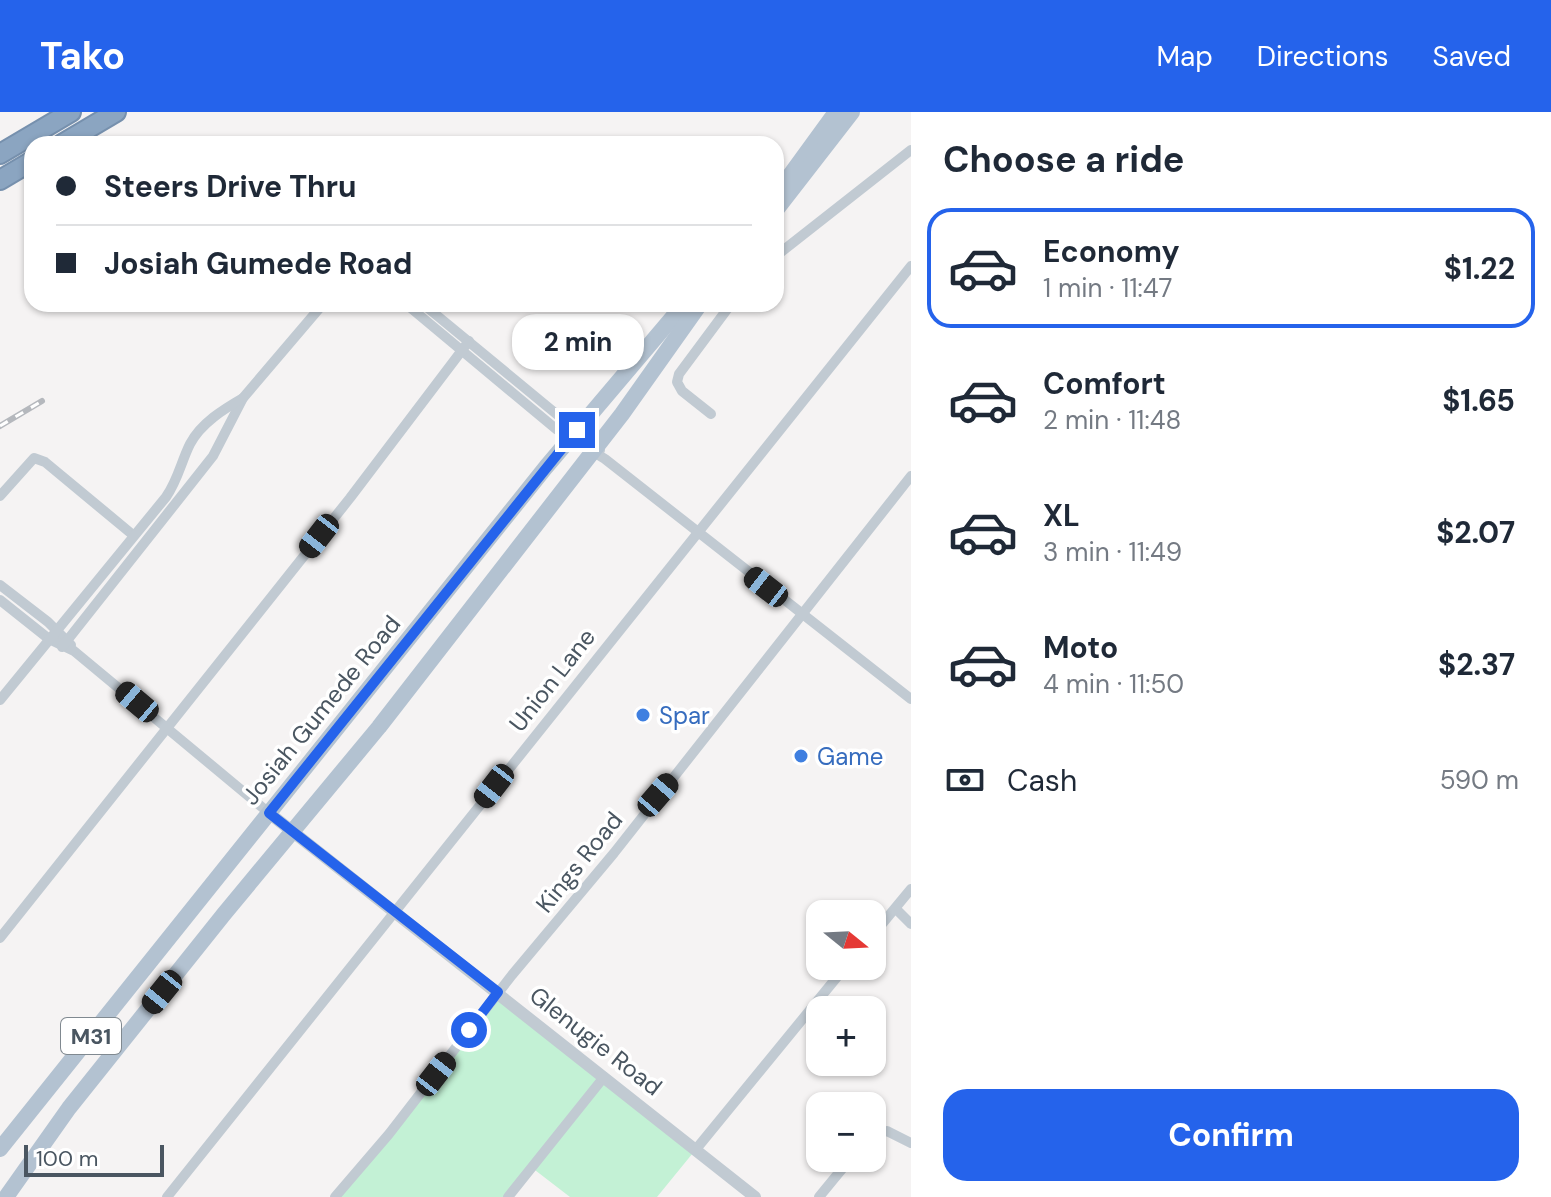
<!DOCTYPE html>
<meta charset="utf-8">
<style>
:root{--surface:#fff;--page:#f2f2f3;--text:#1f2937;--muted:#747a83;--line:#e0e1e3;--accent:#2563eb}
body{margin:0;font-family:"DM Sans",sans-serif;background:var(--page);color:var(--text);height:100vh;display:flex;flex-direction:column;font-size:30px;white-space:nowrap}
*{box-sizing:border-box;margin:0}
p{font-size:26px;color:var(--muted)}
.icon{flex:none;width:44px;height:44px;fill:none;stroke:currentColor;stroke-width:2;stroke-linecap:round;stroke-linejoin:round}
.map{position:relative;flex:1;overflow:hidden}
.panel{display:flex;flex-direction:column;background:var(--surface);width:640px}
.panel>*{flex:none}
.top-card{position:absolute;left:24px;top:24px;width:760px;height:176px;border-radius:24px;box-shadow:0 2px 6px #0004;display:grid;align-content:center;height:176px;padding:0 32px;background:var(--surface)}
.needle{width:52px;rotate:108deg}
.tools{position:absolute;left:806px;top:788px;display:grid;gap:16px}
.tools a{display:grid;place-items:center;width:80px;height:80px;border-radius:16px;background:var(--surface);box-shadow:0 2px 6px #0004;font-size:40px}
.scale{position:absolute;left:24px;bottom:20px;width:140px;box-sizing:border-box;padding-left:8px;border:4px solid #4a5661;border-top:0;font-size:22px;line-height:28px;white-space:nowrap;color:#4a5661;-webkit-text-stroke:6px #fff;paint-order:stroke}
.end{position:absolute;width:36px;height:36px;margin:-18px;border:10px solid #2563eb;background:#fff;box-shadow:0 0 0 4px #fff}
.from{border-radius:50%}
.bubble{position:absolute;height:56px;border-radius:24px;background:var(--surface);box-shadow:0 2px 6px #0004;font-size:26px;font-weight:700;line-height:56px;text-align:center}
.car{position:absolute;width:24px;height:48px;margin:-24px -12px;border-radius:10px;box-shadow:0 0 6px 2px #0007;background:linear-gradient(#222 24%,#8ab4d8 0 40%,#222 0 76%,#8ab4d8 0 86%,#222 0)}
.top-card b{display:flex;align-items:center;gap:28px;height:76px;font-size:30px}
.top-card b+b{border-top:2px solid var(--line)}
.top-card i{width:20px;height:20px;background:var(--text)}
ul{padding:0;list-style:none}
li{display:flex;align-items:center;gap:24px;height:120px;margin:0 16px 12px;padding:0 16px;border:4px solid transparent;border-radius:24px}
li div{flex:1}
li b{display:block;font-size:30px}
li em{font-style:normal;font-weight:700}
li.active{border-color:var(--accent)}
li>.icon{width:72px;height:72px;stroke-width:1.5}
h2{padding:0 32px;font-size:36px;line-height:96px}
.pay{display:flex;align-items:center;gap:20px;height:88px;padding:0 32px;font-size:30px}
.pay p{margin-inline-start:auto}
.action{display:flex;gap:16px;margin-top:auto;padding:16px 32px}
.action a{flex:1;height:92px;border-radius:24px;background:var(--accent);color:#fff;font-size:32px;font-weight:700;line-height:92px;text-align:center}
header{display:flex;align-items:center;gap:48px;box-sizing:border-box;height:112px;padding:0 40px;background:var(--accent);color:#fff}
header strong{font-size:38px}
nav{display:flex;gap:44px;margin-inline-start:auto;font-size:28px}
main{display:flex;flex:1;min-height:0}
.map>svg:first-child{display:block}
.green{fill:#c3f1d5}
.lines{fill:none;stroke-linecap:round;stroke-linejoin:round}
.motorway-casing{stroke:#7690ad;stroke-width:22}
.minor{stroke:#c1cad2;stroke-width:10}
.tertiary{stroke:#c1cad2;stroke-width:12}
.primary{stroke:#b3c2d1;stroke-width:16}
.motorway{stroke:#8ba5c1;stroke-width:18}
.rail-casing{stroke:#b5b8bd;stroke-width:6}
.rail{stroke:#fff;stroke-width:3;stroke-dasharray:9;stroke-linecap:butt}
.route{stroke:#2563eb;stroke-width:10}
.shop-dot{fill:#3f7fe0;stroke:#fff;stroke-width:3}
.labels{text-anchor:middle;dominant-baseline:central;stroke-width:7;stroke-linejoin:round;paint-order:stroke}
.shield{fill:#fff;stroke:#808990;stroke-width:2}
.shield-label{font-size:22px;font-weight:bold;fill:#4a5661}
.street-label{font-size:24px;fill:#4a5661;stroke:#fff}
.shop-label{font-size:24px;fill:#366cbe;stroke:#fff;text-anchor:start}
</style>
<header>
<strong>Tako</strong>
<nav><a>Map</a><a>Directions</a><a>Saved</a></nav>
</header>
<main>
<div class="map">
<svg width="911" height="1085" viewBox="0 0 911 1085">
<rect width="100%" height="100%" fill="#f5f3f3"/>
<path class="green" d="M499 880 697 1036 657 1085H570L531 1055 507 1085H336Z"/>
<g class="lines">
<g class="motorway-casing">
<g id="motorway">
<path d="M62 32 116 0"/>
<path d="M0 42 71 0"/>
<path d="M0 68 32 49"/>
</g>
</g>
<g class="minor">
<path d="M776 144 911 38"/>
<path d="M406 192 556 317 605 347 911 587"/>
<path d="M423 192 600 338"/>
<path d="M711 302 682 279 677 270 679 262 731 192"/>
<path d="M0 384 34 346 45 350 133 423"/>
<path d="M0 473 48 510 71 533"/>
<path d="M0 488 49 527 74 539 269 701"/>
<path d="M62 535 213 344 243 286 323 192"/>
<path d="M0 588 166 385C178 368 181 350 190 332 201 311 224 297 243 286"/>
<path d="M896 797 911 812"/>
<path d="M872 824 911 777"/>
<path d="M0 826 350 386 469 229"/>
<path d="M872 1023 887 1019 911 1031"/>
<path d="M697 1036 846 854"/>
<path d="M167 1085 911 154"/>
<path d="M335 1085 389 1022 512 863 614 741 911 364"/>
<path d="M508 1085 604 965"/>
<path d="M819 1085 851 1046"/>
</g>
<path class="tertiary" d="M269 701 755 1085"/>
<g class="primary">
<path d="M780 77 836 0"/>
<path d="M776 98 852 0"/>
<path d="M0 1037 546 355 684 192"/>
<path d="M6 1085 69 996 224 802 379 615 622 302 700 192"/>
</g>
<use href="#motorway" class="motorway"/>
<g class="rail-casing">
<path id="rail" d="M0 314 42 289"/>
</g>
<use href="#rail" class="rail"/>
</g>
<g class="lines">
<path class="route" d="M469 918 498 880 269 701 577 318"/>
</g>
<g class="shop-dot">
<circle cx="643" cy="603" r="8"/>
<circle cx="801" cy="644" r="8"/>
</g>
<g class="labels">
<rect class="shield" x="61" y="906" width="60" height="36" rx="6"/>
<g class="shield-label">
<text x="91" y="924">M31</text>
</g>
<g class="street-label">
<text transform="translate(552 568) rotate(-52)">Union Lane</text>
<text transform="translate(321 598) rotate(-51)">Josiah Gumede Road</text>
<text transform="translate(579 750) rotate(-51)">Kings Road</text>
<text transform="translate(596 929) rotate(38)">Glenugie Road</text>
</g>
<g class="shop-label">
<text x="659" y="603">Spar</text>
<text x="817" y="644">Game</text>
</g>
</g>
</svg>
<div class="tools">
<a><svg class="needle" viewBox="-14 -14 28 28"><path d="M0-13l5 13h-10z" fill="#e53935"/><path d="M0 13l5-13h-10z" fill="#747a83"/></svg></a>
<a>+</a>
<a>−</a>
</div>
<div class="scale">100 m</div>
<i class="end from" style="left:469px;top:918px"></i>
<i class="end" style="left:577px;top:318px"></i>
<div class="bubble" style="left:512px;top:202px;width:132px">2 min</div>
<i class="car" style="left:319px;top:424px;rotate:218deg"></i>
<i class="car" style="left:766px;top:475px;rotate:308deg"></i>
<i class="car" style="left:137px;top:590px;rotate:310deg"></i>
<i class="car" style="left:494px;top:674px;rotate:218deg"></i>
<i class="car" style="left:658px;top:683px;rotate:41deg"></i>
<i class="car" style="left:162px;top:880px;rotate:219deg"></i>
<i class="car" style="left:436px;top:962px;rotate:38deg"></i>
<div class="top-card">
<b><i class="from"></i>Steers Drive Thru</b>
<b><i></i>Josiah Gumede Road</b>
</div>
</div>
<section class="panel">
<h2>Choose a ride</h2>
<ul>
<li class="active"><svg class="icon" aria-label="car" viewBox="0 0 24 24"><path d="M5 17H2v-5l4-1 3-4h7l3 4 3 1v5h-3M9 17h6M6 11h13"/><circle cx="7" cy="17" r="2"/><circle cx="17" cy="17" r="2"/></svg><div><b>Economy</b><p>1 min · 11:47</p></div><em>$1.22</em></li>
<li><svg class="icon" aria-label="car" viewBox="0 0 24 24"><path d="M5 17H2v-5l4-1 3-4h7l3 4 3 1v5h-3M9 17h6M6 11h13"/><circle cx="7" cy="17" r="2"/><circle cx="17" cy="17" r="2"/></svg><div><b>Comfort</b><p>2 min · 11:48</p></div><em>$1.65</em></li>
<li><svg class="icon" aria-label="car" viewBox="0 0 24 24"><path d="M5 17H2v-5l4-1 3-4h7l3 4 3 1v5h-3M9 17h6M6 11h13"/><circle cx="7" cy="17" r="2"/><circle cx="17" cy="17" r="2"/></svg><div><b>XL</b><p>3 min · 11:49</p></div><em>$2.07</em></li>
<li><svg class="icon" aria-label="car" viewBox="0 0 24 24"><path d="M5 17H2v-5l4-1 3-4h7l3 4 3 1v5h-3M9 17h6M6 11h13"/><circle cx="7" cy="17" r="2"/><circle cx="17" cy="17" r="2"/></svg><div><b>Moto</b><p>4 min · 11:50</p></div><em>$2.37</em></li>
</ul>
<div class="pay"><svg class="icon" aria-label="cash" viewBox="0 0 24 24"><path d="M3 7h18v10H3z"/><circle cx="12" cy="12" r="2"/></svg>Cash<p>590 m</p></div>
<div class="action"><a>Confirm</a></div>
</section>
</main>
